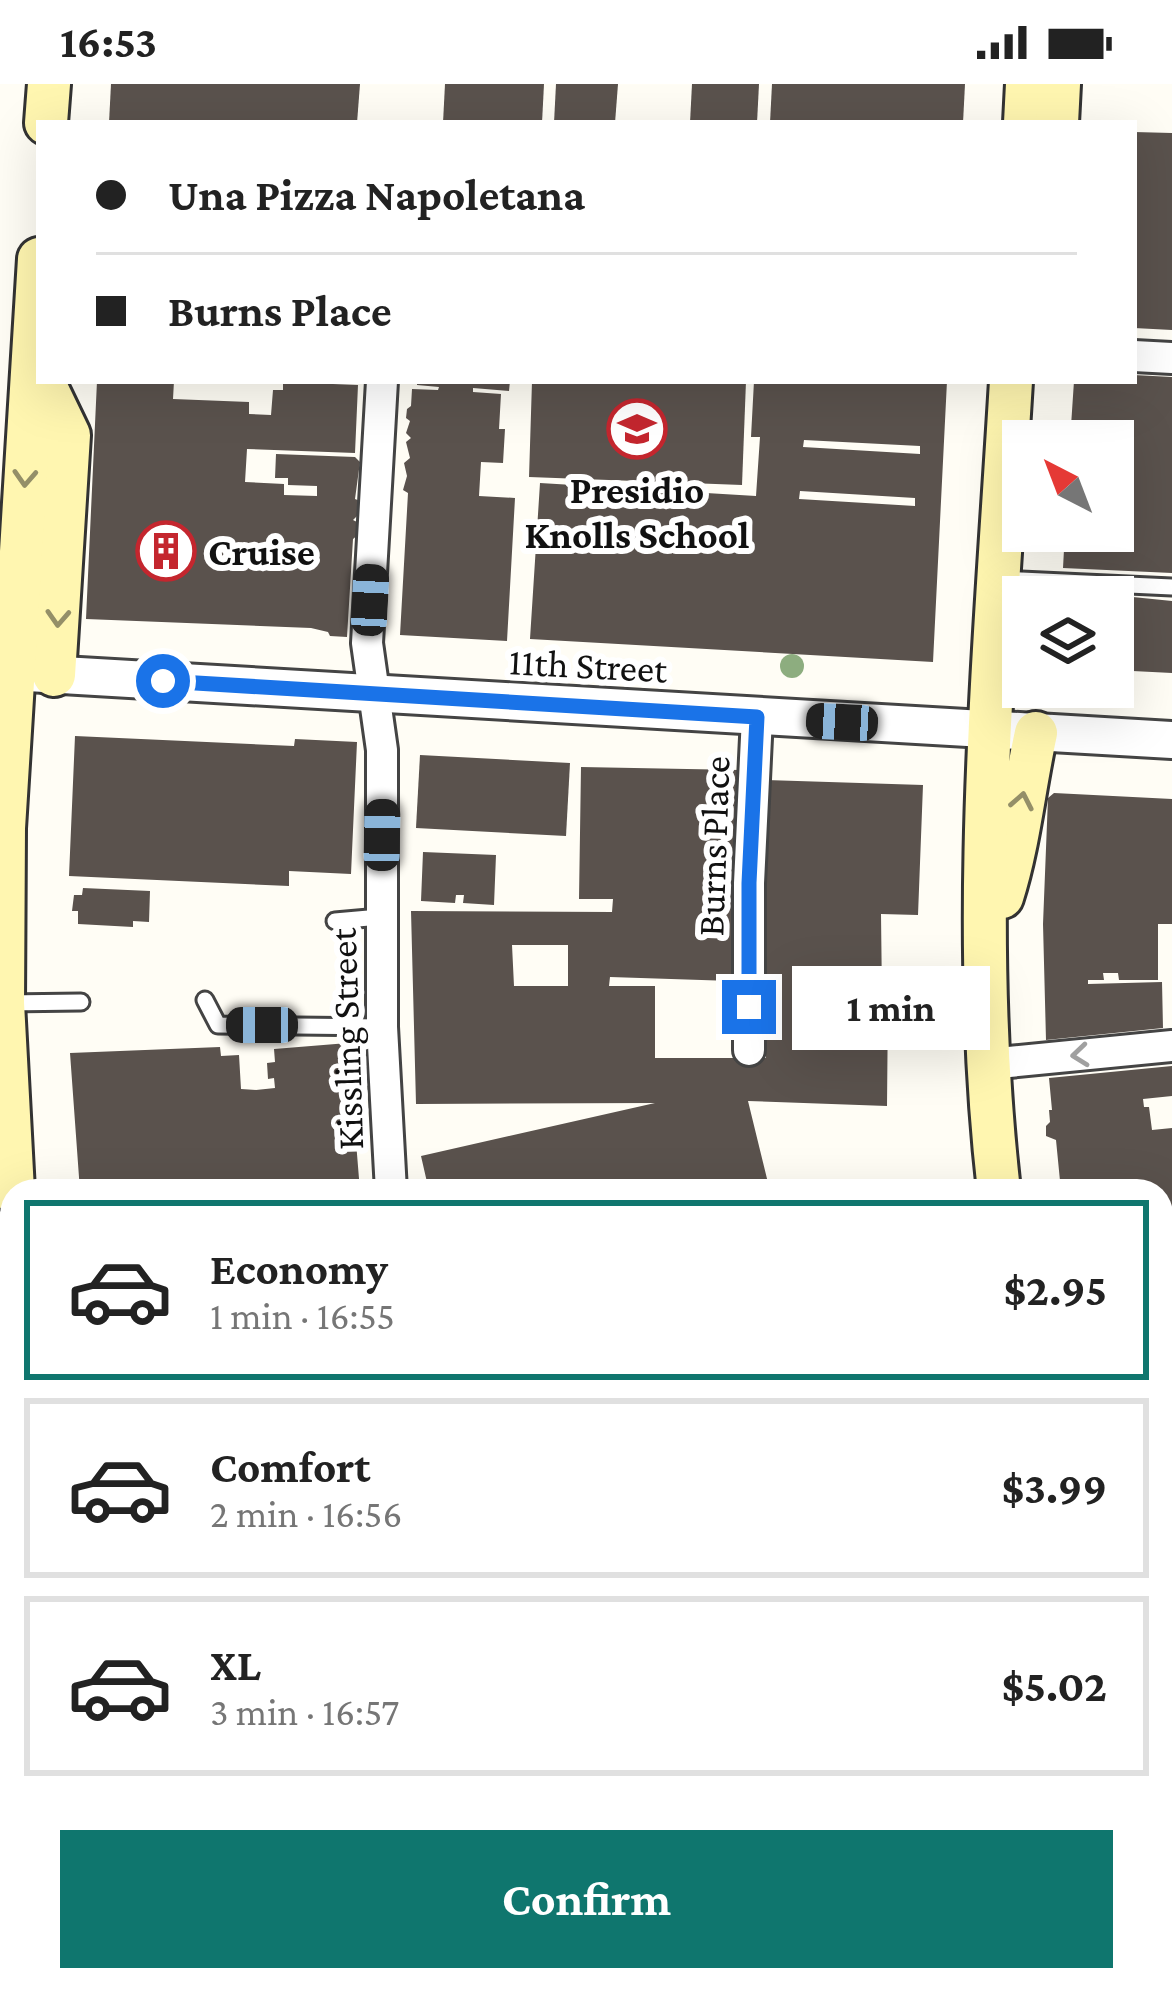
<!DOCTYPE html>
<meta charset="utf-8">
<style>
:root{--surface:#fff;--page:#f2f2f2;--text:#222;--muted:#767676;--line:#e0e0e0;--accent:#0f766e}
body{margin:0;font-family:"Crimson Pro",serif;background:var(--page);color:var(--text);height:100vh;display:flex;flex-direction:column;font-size:45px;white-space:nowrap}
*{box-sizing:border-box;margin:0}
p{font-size:39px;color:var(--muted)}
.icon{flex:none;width:66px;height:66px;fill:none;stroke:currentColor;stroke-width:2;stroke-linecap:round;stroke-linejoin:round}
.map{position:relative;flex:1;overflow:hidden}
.drawer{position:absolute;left:0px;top:1095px;width:1173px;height:813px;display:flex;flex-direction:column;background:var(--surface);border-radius:36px 36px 0 0;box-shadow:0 12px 48px #0002}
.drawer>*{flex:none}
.hud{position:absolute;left:36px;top:36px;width:1101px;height:264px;border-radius:0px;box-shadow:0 12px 48px #0002;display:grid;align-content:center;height:264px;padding:0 60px;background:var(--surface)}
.needle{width:78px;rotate:318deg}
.fabs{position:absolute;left:1002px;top:336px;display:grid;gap:24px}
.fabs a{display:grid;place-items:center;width:132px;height:132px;border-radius:0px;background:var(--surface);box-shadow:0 12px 48px #0002;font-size:60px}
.end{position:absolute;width:54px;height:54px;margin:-27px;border:15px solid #1a73e8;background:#fff;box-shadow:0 0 0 6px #fff}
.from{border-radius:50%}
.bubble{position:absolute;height:84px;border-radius:0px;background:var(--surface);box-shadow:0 12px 48px #0002;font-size:39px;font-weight:700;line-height:84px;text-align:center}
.car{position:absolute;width:36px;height:72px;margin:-36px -18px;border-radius:15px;box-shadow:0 0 9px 3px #0007;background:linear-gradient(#222 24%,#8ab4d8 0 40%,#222 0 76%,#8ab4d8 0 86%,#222 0)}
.hud b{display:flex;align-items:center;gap:42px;height:114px;font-size:45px}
.hud b+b{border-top:3px solid var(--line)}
.hud i{width:30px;height:30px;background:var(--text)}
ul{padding:21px 0 0;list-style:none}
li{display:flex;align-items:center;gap:36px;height:180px;margin:0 24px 18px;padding:0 36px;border:6px solid var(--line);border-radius:0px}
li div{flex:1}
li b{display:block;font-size:45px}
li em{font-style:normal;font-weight:700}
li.active{border-color:var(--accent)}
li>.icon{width:108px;height:108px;stroke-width:1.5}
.button{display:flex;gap:24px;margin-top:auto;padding:24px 60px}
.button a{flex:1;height:138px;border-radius:0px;background:var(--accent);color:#fff;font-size:48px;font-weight:700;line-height:138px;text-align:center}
.status{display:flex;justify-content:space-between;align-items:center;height:84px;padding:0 60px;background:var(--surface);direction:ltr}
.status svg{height:33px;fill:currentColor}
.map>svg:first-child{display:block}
.building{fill:#5a524d;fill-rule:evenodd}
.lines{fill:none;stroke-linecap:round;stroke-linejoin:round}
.service-casing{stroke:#444;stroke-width:21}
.minor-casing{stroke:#444;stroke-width:36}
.tertiary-casing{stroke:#444;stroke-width:42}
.secondary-casing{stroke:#333;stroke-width:48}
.service{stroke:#fff;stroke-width:15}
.minor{stroke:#fff;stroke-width:30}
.tertiary{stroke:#fff;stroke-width:36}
.secondary{stroke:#fff6b0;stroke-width:42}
.tree{fill:#8dad7f}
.oneway{stroke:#948f68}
.oneway2{stroke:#a0a0a0}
.route{stroke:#1a73e8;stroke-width:15}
.labels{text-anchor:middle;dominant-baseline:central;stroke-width:12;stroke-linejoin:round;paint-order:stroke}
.poi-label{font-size:39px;font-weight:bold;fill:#111;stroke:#fff}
.street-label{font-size:39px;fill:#111;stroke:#fff}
</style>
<div class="status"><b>16:53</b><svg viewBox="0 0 49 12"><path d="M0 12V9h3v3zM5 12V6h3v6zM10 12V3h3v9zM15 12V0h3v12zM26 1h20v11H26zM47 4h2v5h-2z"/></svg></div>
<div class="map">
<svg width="1172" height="1907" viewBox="0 0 1172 1907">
<rect width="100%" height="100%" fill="#fffdf5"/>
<g class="building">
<path d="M111 0H360L357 39H109Z"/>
<path d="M445 0H544L542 39H443Z"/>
<path d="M556 0H618L615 39H554Z"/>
<path d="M692 0H759L757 39H690Z"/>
<path d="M772 0H965L963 39H770Z"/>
<path d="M1134 48 1172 49V246L1134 244Z"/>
<path d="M1134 291 1172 293V489L1063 484 1065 447H1113V357H1070L1074 297H1134Z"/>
<path d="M97 297H174L173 315 249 318V330L271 331 273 306H283V298L358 301 355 369 247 365 245 398 284 400V411L317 412V402L288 401V394H275L276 370 355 373 360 378 355 415 360 417 359 430 353 436 359 439V450L353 455 347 553 330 552 328 548 311 544 86 535Z"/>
<path d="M417 297H510L509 307 473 304V308L501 310 499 345H505L503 379 481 378 479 412 515 414 507 557 400 551 408 409 403 406 407 392 404 379 410 374 406 358 411 354 406 349 410 337 406 334 407 325 411 322 412 305 438 306 439 303 417 301Z"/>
<path d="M532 297H746L742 401 529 393Z"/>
<path d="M754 297H947L933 578 530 555 540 399 756 412 760 353H751ZM804 356 920 362V370L803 363ZM800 407 915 414V422L799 415Z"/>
<path d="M1113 511 1172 517V589L1113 586Z"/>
<path d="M75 652 294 662 295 655 357 658 351 790 289 787V802L69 792Z"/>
<path d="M420 671 570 679 566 752 416 744Z"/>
<path d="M581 683 740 686 732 897 610 893 609 902H655V974H766L761 827 766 696 923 701 918 831 881 830 882 914 888 915 887 1022 748 1017 770 1107H429L421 1072 655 1019 416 1020 411 827 612 828 613 815H579ZM512 861H568V902H514Z"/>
<path d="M1054 709 1172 715V840H1158V896H1119L1118 889H1103L1104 896H1088V900L1162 898 1163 944 1046 956 1043 840 1048 714Z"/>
<path d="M423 768 496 771 494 821 463 819 464 811H456L455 819 421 817Z"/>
<path d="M83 804 150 807 149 838 133 837V843L78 840V827H72L74 811H82Z"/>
<path d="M348 959 360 1107H80L70 969 220 963 221 972 239 971 241 1005 256 1006 275 1004 274 994 268 995 267 979 275 978 274 965Z"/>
<path d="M1172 982V1012L1143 1015 1144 1023H1149L1152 1046 1172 1044V1238L1161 1241V1107H1061L1056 1056 1046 1052V1042L1050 1038 1049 1026H1052L1049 994Z"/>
<path d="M1172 1450V1584H1171L1161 1554V1454Z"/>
<path d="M0 1465 12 1515 0 1518Z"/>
<path d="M12 1640V1797L0 1800V1643Z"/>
<path d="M12 1802V1864L0 1867V1825L4 1824 0 1806Z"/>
<path d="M1161 1881 1172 1907H963L986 1896H1161Z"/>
<path d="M428 1896H676L679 1900 669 1907H428L423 1899Z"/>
</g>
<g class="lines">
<g class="service-casing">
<g id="service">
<path d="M1002 495 1172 503"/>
<path d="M335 837 380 833"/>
<path d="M205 916 218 941 382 943"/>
<path d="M6 919 81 918"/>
</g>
</g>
<g class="minor-casing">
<g id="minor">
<path d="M1134 272 1172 274"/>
<path d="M382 297 367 559 382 666V943L391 1107"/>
<path d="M749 966V799L757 633"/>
<path d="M988 980 1172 962"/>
<path d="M1161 1307 1172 1305"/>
<path d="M0 1582 12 1579"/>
</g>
</g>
<g class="tertiary-casing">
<path id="tertiary" d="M28 589 1172 656"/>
</g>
<g class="secondary-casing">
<g id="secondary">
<path d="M46 39 49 0"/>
<path d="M1025 39 1027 0"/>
<path d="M1057 39 1059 0"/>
<path d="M43 297 69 351 54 591"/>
<path d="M1002 813C1019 760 1024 703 1036 649"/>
<path d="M13 1107 3 919 4 744 39 175"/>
<path d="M999 1107C968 838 995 566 1011 297"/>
<path d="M1161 1723 1172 1749"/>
<path d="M175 1896 179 1907"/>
</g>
</g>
<use href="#service" class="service"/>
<use href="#minor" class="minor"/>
<use href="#tertiary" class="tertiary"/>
<use href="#secondary" class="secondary"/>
</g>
<circle class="tree" cx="792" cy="582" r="12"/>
<defs><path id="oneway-chevron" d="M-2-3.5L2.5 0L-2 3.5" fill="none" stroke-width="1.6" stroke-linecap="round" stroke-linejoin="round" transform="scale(3)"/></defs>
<g class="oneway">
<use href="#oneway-chevron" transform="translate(25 394) rotate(93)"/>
<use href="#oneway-chevron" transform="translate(58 534) rotate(93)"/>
<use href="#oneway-chevron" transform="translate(1022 717) rotate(-79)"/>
</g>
<use class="oneway2" href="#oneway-chevron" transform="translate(1080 971) rotate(174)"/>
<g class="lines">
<path class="route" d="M163 597 757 633 749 799V923"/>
</g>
<defs>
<g id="school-ring" transform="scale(3)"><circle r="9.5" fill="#fff" stroke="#c4262e" stroke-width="1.5"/><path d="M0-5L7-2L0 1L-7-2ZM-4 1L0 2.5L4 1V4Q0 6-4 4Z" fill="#c4262e"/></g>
<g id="building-ring" transform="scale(3)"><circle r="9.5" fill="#fff" stroke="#c4262e" stroke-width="1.5"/><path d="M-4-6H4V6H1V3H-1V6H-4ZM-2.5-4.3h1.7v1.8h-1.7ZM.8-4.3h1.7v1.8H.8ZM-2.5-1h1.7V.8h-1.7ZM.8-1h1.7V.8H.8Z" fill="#c4262e"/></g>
</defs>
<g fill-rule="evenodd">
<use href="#school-ring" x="637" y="345"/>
<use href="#building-ring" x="166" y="467"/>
</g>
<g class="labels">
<g class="poi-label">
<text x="637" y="405">Presidio<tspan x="637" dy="45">Knolls School</tspan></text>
<text x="208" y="467" text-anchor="start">Cruise</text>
</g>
<g class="street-label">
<text transform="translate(588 581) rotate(3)">11th Street</text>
<text transform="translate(713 762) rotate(-88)">Burns Place</text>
<text transform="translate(346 955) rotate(-92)">Kissling Street</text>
</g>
</g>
</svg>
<div class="fabs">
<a><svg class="needle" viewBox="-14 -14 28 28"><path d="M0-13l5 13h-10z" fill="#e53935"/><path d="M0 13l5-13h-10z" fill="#767676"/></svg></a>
<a><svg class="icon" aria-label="layers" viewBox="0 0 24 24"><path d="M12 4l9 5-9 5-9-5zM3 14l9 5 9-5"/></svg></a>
</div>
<i class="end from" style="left:163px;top:597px"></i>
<i class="end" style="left:749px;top:923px"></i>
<div class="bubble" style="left:792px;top:882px;width:198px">1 min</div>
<i class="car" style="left:370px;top:516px;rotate:3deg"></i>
<i class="car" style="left:842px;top:638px;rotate:273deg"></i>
<i class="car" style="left:382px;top:751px;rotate:1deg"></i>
<i class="car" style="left:262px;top:941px;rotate:270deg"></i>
<div class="hud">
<b><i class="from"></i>Una Pizza Napoletana</b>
<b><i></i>Burns Place</b>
</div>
<section class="drawer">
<ul>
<li class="active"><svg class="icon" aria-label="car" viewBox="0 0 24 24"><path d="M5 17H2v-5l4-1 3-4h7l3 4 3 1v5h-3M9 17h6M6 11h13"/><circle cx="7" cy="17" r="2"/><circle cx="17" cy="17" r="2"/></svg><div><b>Economy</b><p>1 min · 16:55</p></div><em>$2.95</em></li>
<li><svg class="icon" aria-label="car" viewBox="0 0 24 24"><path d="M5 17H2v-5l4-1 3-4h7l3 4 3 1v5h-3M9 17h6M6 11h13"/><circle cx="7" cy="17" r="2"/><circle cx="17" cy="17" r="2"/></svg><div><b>Comfort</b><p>2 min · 16:56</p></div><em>$3.99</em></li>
<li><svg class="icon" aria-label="car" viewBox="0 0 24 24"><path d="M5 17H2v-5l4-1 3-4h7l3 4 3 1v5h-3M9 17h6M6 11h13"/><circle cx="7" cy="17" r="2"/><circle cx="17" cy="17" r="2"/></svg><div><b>XL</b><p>3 min · 16:57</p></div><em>$5.02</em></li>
</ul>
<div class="button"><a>Confirm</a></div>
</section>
</div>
